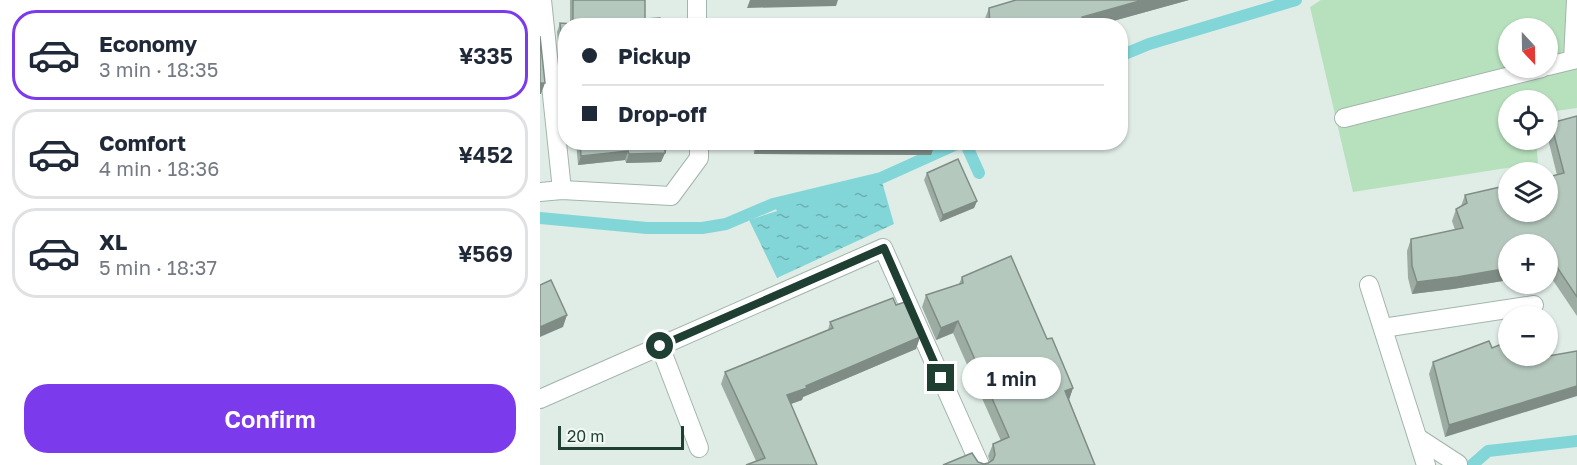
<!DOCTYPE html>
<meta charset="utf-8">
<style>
:root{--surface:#fff;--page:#f6f6f7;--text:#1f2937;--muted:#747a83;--line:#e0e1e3;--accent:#7c3aed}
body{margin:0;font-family:"Golos Text",sans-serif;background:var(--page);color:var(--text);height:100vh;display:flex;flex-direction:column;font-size:22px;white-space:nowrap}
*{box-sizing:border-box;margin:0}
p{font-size:20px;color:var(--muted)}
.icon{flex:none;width:33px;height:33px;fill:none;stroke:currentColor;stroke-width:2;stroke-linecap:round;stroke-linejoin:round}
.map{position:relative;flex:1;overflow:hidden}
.details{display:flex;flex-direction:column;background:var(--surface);width:540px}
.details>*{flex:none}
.hud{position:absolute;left:18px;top:18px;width:570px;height:132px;border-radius:24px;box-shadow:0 2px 4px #0004;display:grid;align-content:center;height:132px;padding:0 24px;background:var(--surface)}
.needle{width:39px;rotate:158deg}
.fabs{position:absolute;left:958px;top:18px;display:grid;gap:12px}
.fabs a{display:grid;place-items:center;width:60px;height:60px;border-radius:50%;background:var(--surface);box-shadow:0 2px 4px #0004;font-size:30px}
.scale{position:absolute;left:18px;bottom:15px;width:126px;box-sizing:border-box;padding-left:6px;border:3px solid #1f3f32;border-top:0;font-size:16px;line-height:21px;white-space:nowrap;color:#1f3f32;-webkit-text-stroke:4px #f1f9f4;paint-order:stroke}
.end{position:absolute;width:27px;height:27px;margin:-14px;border:8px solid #1f3f32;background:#fff;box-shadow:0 0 0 3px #fff}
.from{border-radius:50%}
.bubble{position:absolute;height:42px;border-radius:21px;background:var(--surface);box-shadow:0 2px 4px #0004;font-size:20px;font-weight:600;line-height:42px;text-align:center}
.hud b{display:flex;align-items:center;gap:21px;height:57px;font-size:22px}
.hud b+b{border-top:2px solid var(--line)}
.hud i{width:15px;height:15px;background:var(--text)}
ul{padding:10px 0 0;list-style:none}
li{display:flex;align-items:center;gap:18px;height:90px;margin:0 12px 9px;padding:0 12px;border:3px solid var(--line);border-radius:24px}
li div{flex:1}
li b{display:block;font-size:22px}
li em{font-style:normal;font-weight:600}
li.selected{border-color:var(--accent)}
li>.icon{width:54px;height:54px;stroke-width:1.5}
.cta{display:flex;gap:12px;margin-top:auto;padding:12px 24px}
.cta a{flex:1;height:69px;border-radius:24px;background:var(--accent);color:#fff;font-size:24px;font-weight:600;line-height:69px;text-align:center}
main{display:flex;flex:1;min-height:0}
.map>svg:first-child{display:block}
.green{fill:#b7e0bd;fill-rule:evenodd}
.water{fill:url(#water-ripples)}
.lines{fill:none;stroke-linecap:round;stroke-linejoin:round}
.stream{stroke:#83d6d8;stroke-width:12}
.lane-casing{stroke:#a2b5ac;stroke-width:20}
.street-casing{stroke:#a2b5ac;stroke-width:20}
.lane{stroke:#fff;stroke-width:18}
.street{stroke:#fff;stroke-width:18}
.wall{fill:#9caca3}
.shaded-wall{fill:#7f8c85}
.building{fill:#b5c8be;stroke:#7f8c85;stroke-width:1.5}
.route{stroke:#1f3f32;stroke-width:8}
</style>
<main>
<section class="details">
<ul>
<li class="selected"><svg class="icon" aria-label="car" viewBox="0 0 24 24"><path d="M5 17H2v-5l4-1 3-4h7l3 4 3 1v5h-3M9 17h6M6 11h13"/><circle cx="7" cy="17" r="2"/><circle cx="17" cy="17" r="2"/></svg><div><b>Economy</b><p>3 min · 18:35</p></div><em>¥335</em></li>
<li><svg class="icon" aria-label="car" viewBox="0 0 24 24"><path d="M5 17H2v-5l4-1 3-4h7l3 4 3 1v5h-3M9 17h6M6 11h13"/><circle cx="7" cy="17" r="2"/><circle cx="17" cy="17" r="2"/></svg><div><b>Comfort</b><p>4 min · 18:36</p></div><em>¥452</em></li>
<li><svg class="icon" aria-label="car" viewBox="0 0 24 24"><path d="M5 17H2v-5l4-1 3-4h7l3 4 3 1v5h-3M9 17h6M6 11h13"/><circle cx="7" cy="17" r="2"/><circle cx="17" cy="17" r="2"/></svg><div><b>XL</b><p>5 min · 18:37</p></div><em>¥569</em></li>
</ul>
<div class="cta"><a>Confirm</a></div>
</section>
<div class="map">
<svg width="1037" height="465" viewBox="0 0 1037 465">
<defs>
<pattern id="water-ripples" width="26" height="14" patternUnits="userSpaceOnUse" patternTransform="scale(1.5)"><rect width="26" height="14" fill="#83d6d8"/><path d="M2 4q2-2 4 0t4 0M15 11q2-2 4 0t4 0" fill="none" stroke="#6bafb0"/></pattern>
</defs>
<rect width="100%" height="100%" fill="#e0ede6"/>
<path class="green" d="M781 0H1037V108L1008 112V100H969V140H996L998 163 813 192 770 7ZM969 28H1008V68H969Z"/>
<path class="water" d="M341 178 354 224 237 278 209 220 237 211 233 204Z"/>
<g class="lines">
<g class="stream">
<path d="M580 56 609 44 756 0"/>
<path d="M425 142 439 173"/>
<path d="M0 218 107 228H162L186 224 233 204 341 178 421 142"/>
<path d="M932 465 948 451 1037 441"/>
</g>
<g class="lane-casing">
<g id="lane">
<path d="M1008 66 1033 60 1036 0"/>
<path d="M804 118 1002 68"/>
</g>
</g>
<g class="street-casing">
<g id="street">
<path d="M2 0 22 190"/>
<path d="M157 0V26"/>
<path d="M0 192 22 190 131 196 159 158V142"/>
<path d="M829 285 886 465"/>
<path d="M843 328 994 305"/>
<path d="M120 346 159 448"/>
<path d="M0 399 343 248 440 465"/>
<path d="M878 438 918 464V465"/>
</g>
</g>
<use href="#lane" class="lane"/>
<use href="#street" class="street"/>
</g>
<g class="wall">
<path d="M30 0H105V19L26 26V94H23L17 32 20 23 30 24Z"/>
<path d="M476 0H649L555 26H444V21L449 8Z"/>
<path d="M1037 116V316L1008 273 969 244V280L913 289 872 294 868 278 867 251 871 239 915 230 912 221 916 209 921 206 925 195 1017 175 1008 139V132L1011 123Z"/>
<path d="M36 142H128L129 144 121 162 86 163 85 160 38 165Z"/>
<path d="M213 142H395L391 155 214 154Z"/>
<path d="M387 173 437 201 434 208 400 222 384 180Z"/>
<path d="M422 277 507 339 533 388 529 399 555 465H403L438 462 444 464 448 463 450 462 448 456 453 444 461 441 413 333 396 340 382 307 386 295 419 284Z"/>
<path d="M356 305 380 337 376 349 263 397 262 400 251 404 277 465 216 461 181 384 185 372 288 330 290 322Z"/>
<path d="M952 348 979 361 905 437 889 374 893 362Z"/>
</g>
<g class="shaded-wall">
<path d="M210 0H298L296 6 207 8Z"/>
<path d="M603 0H649L555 26H539L542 17Z"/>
<path d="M0 83H5L1 94H0Z"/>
<path d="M218 143 395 144 391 155 214 154Z"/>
<path d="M129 144 121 162 86 163 89 154Z"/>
<path d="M88 151 85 160 38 165 41 156Z"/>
<path d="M437 201 434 208 400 222 403 215Z"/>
<path d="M1013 261 1008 273V262Z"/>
<path d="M969 268V280L913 289 872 294 877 282Z"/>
<path d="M27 315 23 327 0 337V327Z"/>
<path d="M418 321 413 333 396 340 401 328Z"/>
<path d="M380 337 376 349 263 397 262 400 242 407 247 395 266 386Z"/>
<path d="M1037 386V396L905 437 909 425Z"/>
<path d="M533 388 529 400 525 391Z"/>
</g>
<g class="building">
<path d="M33 0H105V19L120 18V26H26V76L20 23 33 24Z"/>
<path d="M476 0H603L542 17V26H450L449 8Z"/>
<path d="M0 36 5 83H0Z"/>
<path d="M1037 116V297L1013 261 1008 262V244H969V268L917 277 877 282 872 266 871 239 923 228 916 209 927 203 925 195 969 185V212H1008V177L1024 173 1011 123Z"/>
<path d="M40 142H128L129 144 125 146V153L89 154 88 151 41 156Z"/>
<path d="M218 142H395V144Z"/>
<path d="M418 159 437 201 403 215 387 173Z"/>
<path d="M471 256 507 339 512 338 533 388 525 391 555 465H403L432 453 438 462 444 464 448 463 453 460 455 455 453 444 469 437 418 321 401 328 386 295 423 283 422 277Z"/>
<path d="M11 280 27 315 0 327V285Z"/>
<path d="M353 298 356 305 365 302 380 337 266 386 267 388 247 395 277 465H206L225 458 185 372 293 328 290 322Z"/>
<path d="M949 341 952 348 969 341V356H977L979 361 1037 351V386L909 425 893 362Z"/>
</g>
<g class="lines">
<path class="route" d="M120 346 344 248 401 378"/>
</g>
</svg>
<div class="fabs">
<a><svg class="needle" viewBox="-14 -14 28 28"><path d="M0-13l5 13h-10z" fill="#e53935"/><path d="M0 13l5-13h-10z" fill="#747a83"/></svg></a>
<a><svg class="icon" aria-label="locate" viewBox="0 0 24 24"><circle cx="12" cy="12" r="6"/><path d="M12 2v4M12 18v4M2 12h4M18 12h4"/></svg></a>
<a><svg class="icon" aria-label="layers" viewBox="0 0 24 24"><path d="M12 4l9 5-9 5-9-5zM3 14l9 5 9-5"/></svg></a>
<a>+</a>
<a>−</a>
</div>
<div class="scale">20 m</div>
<i class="end from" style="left:120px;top:346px"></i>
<i class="end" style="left:401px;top:378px"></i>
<div class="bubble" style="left:422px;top:357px;width:99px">1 min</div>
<div class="hud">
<b><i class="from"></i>Pickup</b>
<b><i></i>Drop-off</b>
</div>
</div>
</main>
